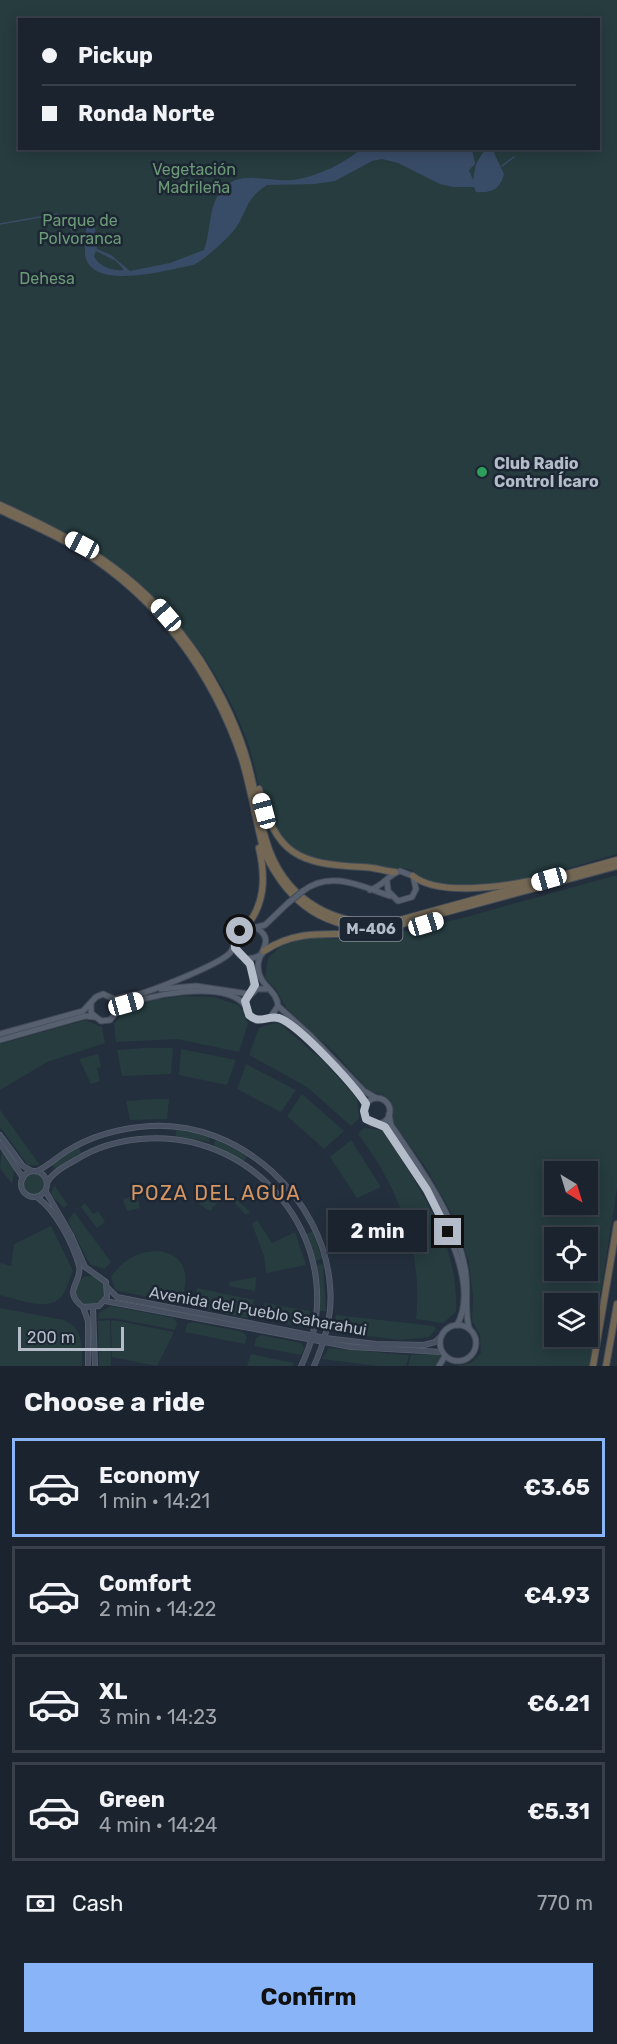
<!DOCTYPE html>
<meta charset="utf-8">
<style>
:root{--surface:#1b232e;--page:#242b36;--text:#f1f3f6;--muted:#a0a4aa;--line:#39404a;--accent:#8ab4f8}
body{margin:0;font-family:Rubik,sans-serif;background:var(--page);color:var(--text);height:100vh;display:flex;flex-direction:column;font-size:22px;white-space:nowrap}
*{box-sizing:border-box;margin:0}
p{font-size:20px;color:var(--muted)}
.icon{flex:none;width:33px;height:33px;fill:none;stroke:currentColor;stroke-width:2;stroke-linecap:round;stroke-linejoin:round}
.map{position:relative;height:1366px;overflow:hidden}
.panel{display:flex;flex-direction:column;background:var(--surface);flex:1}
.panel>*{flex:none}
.top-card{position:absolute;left:18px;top:18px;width:582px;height:132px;border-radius:0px;box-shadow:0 3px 15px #0003,0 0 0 2px var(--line);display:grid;align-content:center;height:132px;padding:0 24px;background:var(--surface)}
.needle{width:39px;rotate:142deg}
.buttons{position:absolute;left:544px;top:1161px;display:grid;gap:12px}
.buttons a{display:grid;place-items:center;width:54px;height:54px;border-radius:0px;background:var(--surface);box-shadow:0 3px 15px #0003,0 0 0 2px var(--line);font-size:30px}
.scale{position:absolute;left:18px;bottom:15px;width:106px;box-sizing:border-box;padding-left:6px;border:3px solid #b4bcc9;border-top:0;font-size:16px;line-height:21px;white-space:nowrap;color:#b4bcc9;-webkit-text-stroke:4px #1d2633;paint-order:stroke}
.end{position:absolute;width:27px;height:27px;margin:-14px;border:8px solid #b4bcc9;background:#111;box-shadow:0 0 0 3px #111}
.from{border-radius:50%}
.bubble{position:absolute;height:42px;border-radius:0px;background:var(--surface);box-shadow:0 3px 15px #0003,0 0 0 2px var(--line);font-size:20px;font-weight:700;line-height:42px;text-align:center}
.car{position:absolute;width:18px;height:36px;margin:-18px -9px;border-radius:8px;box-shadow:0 0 4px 2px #0007;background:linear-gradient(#fff 24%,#345 0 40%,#fff 0 76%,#345 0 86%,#fff 0)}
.top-card b{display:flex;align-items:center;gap:21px;height:57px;font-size:22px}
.top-card b+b{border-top:2px solid var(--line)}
.top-card i{width:15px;height:15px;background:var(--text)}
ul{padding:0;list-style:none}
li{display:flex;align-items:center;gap:18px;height:99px;margin:0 12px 9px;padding:0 12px;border:3px solid var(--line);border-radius:0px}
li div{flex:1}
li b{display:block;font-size:22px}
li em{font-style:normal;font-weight:700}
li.current{border-color:var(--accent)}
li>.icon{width:54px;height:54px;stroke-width:1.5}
h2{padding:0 24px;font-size:27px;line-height:72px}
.pay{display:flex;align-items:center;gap:15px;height:66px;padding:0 24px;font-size:22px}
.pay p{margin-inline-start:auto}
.primary-button{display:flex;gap:12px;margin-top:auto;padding:12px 24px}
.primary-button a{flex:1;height:69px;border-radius:0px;background:var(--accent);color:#111;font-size:24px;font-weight:700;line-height:69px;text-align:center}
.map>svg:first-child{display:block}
.green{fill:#263c3f;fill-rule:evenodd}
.water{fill:#394c67;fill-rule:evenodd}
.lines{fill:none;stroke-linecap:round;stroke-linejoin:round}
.stream{stroke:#394c67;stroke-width:1.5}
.secondary-casing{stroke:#565f6c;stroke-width:6}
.primary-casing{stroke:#414a57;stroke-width:7}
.highway-casing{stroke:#434c59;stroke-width:8}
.secondary{stroke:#465061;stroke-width:4.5}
.primary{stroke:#56606e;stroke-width:5}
.highway{stroke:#746855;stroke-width:6}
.primary-bridge-casing{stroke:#414a57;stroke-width:7;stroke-linecap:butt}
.primary-bridge{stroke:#56606e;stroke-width:5}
.route{stroke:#b4bcc9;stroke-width:8}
.leisure-dot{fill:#2e9e5b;stroke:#1d2633;stroke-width:2}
.labels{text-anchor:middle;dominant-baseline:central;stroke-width:5;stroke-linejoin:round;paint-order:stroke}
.shield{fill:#1d2633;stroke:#878f9c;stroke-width:1.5}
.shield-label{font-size:15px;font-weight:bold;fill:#b4bcc9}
.park-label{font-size:16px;fill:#6b9a76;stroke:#1d2633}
.poi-label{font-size:16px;font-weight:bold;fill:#b4bcc9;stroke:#1d2633;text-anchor:start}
.street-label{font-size:16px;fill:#b4bcc9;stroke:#1d2633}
.quarter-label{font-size:20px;letter-spacing:1.5px;fill:#d59563;stroke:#1d2633}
</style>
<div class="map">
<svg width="617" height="1366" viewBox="0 0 617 1366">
<rect width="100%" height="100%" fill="#242f3e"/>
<g class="green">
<path d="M0 0H617V854C553 873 504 890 435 884 422 882 417 869 404 868 398 867 392 870 386 870 372 870 322 864 310 859 298 854 286 845 278 835 259 808 258 770 247 740 204 624 112 547 0 502ZM20 20H598V148H20Z"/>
<path d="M617 875V1188L589 1366H456L471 1363 481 1353 480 1335 472 1321 473 1298 469 1262 454 1218 428 1171 394 1123 391 1101 384 1095 369 1091 334 1052 286 1008 277 991 265 978 268 958 280 947 307 937 342 939 384 936 459 919ZM555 1172H588V1204H555ZM555 1238H588V1270H555ZM555 1304H588V1336H555Z"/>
<path d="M185 996 213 997 239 1005 248 1023 239 1052 177 1039 116 1042 114 1024 125 1009 158 999Z"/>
<path d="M85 1020 102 1027 105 1043 47 1062 0 1090V1044Z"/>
<path d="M274 1023 280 1024 323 1061 357 1098 359 1118 351 1126 307 1087 249 1055 259 1028Z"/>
<path d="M145 1048H173L171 1074 122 1076 117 1050Z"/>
<path d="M181 1049 236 1060 227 1085 179 1075Z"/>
<path d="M98 1054 101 1067 97 1068 100 1081 91 1084 79 1059Z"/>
<path d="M246 1064 296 1090 281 1112 237 1089Z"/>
<path d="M302 1094 344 1131 324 1149 287 1116Z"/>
<path d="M153 1099H169L167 1119 130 1120 126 1101Z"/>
<path d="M0 1110 40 1165H28L0 1127Z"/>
<path d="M364 1128 383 1130C419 1189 459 1240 456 1312L443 1323 416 1319C423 1250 399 1188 358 1134Z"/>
<path d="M176 1129 209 1136V1142L176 1137Z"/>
<path d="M216 1139 248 1156 244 1161 213 1146Z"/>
<path d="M351 1140 381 1187 357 1198 330 1157Z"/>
<path d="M78 1146 82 1154 56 1170 51 1164Z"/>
<path d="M2 1149 15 1166 12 1184 0 1168Z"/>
<circle cx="34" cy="1185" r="11"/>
<path d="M204 1181C221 1186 237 1199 250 1212L246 1215 225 1193Z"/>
<path d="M54 1185 68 1205 64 1208 51 1195Z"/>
<path d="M206 1192 219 1201 210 1211 199 1204Z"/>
<path d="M137 1195 140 1208 127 1211 123 1199Z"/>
<path d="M85 1203 93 1214 98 1211 105 1222 97 1228 81 1207Z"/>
<path d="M74 1212 111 1262 104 1269 91 1265 88 1261 68 1221Z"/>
<path d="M257 1220 272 1243 295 1232 306 1265 266 1273 264 1256 252 1224Z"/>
<path d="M51 1226 73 1271C69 1279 67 1291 61 1297 48 1312 16 1299 0 1295V1263L11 1266 14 1244Z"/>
<path d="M313 1231 322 1259 315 1261 306 1234Z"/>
<path d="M155 1251C176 1252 188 1264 185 1285 184 1292 184 1299 180 1304L115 1290 111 1277C122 1261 136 1252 155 1251Z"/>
<path d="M323 1264 326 1311H320V1286L316 1265Z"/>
<circle cx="90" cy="1291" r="15"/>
<path d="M256 1277 255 1291 229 1286 230 1282Z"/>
<path d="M197 1288 254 1300 252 1315 247 1318 198 1307 194 1303Z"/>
<path d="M265 1303 310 1311 309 1328 262 1319Z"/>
<path d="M110 1306 174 1318 177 1323 175 1330 113 1318 98 1319 99 1313Z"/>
<path d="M0 1308 64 1320C84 1329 82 1347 82 1366H0Z"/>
<path d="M336 1315 434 1326 436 1329 429 1337 401 1340 333 1332Z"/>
<path d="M110 1320 111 1366H99L98 1321Z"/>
<path d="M113 1320 174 1332 157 1366 112 1357 111 1322Z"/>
<path d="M192 1322 243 1332 247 1337 245 1344 185 1332 187 1324Z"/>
<path d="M261 1335 301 1343 304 1349 301 1355 254 1346 256 1338Z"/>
<path d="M329 1348 409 1355 406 1366H377L322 1359Z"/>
<path d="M251 1354 294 1363 292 1366H247Z"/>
<path d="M441 1354V1359L436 1366H408L411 1355Z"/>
</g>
<path class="water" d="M361 149H472L475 164 469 170 473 180 476 164 485 149H495L494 153 504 174C500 190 491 193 476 192L474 187H453L440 184 398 163 382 159 372 161 335 181 315 184 267 185C246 199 249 206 237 226 232 235 202 262 193 265 168 270 86 293 85 252 85 243 84 232 88 224L95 228 97 249 111 255 130 271 170 263 204 250C211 232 208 209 220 192 239 166 273 185 299 179 322 174 343 164 361 149ZM96 251 116 261 124 270C112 271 99 267 94 256Z"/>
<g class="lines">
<g class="stream">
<path d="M502 166 514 157"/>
<path d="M0 224 57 214 85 244"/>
</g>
<g class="secondary-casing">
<g id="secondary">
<path d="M0 1135 23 1166 32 1171"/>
<path d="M0 1143 23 1178"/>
<circle cx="34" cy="1184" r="13"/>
<path d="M37 1171C48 1166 57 1157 67 1151 91 1136 121 1128 150 1126 239 1120 324 1198 330 1286 333 1314 325 1341 314 1366"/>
<path d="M47 1183C53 1171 69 1164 79 1158 97 1147 120 1141 140 1139 263 1127 356 1255 301 1366"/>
<path d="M38 1198C56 1211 73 1244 79 1266 83 1283 61 1290 83 1307L99 1306 107 1297 106 1282 85 1267 71 1235 46 1192"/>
<path d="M108 1288 117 1297 325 1338 376 1344 424 1345 435 1342 441 1336"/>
<path d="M105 1301 351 1347 442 1352"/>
<path d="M83 1307 88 1321V1366"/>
<path d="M93 1308 95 1366"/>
</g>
</g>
<g class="primary-casing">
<g id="primary">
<path d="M370 890C383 886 388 875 400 871L413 876 416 889 412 897 398 901 388 891 387 881"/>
<path d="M303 891C330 870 361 886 390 896"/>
<path d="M257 928C276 941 258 951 258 966 258 986 277 989 278 1006L270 1018 255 1020 246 1010 247 998 257 989H266"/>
<path d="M234 945C238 959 250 962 262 954"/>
<path d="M246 959 253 970V991"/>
<path d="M161 989 196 986 249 994"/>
<path d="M143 993C161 987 218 965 230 953 235 947 234 938 240 931L265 925 288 903"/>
<path d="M114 999 144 993"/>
<path d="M278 1006 309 1034 364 1091 376 1098"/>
<path d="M118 1008C145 995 223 979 245 1005"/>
<path d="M271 1018C295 1017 353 1083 366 1104"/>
<path d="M0 1034 83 1011 96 997 103 994 114 999 117 1012 110 1020 101 1021 91 1013V1004"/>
<path d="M0 1040 85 1016 94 1017"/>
<circle cx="377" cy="1111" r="13"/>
<path d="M389 1114 391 1125C421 1169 455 1215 465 1268 469 1288 464 1309 469 1328"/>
<path d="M379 1124C393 1131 404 1153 412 1167 435 1204 482 1281 457 1325"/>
<circle cx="458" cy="1343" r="18"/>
<path d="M439 1366 445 1356"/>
</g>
</g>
<g class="highway-casing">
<g id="highway">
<path d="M0 505C87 544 147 579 201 661 221 693 238 727 248 764 256 793 259 824 270 852 290 903 337 926 389 923L617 860"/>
<path d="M0 510C27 523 56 535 82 551 159 599 213 673 242 759 251 789 256 821 264 852 290 906 325 929 384 929L617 866"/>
<path d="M259 789C276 855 298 864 363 867 374 867 384 871 395 872"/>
<path d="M413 876C438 896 500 887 530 881"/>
<path d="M244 929C265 906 266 878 259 848"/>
<path d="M264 951C302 925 341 938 383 933"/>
<path d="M593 1366 617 1224"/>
<path d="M606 1366 617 1304"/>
</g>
</g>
<use href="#secondary" class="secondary"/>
<use href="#primary" class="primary"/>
<use href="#highway" class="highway"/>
<g class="primary-bridge-casing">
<path id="primary-bridge" d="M288 903 303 891"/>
</g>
<use href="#primary-bridge" class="primary-bridge"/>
</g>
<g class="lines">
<path class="route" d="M240 931 235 939V948L250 964 255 985 245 1001 249 1015C260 1025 267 1015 279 1018 299 1025 354 1085 366 1104L364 1111 366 1119 385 1127 427 1190 448 1232"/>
</g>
<circle class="leisure-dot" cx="482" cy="472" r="6"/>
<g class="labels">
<rect class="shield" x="339.5" y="917" width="63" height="24" rx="4.5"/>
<g class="shield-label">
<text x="371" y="929">M-406</text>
</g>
<g class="park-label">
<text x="194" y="169">Vegetación<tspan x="194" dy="18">Madrileña</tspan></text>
<text x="80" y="220">Parque de<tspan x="80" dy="18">Polvoranca</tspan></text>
<text x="47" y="278">Dehesa</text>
</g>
<g class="poi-label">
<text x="494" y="463">Club Radio<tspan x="494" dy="18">Control Ícaro</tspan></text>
</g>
<g class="street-label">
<text transform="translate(258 1311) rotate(10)">Avenida del Pueblo Saharahui</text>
</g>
<g class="quarter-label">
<text x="216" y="1193">POZA DEL AGUA</text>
</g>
</g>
</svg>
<div class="buttons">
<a><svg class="needle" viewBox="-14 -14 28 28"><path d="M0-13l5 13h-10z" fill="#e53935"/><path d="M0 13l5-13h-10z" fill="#a0a4aa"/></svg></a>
<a><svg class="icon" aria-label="locate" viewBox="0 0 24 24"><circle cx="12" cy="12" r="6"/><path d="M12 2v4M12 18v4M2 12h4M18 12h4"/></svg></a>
<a><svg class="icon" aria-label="layers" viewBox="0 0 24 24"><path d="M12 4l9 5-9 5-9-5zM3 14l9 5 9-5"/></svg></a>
</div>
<div class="scale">200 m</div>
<i class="end from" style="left:240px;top:931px"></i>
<i class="end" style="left:448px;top:1232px"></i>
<div class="bubble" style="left:328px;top:1210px;width:99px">2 min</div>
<i class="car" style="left:82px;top:545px;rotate:298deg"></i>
<i class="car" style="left:166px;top:615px;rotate:319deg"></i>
<i class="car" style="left:264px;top:811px;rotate:345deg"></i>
<i class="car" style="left:549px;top:879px;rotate:254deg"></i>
<i class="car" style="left:426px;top:924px;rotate:73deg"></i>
<i class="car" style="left:126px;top:1004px;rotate:74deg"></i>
<div class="top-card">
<b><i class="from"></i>Pickup</b>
<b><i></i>Ronda Norte</b>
</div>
</div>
<section class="panel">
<h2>Choose a ride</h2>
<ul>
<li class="current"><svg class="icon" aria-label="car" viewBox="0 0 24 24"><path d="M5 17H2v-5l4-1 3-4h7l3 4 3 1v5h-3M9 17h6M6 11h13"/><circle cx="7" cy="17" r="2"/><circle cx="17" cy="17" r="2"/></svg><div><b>Economy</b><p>1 min · 14:21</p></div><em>€3.65</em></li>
<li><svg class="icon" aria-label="car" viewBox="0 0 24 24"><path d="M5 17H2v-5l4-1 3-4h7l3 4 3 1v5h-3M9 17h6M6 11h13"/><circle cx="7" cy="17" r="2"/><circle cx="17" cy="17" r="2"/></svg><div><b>Comfort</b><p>2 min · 14:22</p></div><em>€4.93</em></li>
<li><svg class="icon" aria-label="car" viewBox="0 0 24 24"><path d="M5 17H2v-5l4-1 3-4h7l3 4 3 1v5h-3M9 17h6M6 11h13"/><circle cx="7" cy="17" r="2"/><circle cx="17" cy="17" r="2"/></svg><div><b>XL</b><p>3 min · 14:23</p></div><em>€6.21</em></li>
<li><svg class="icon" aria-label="car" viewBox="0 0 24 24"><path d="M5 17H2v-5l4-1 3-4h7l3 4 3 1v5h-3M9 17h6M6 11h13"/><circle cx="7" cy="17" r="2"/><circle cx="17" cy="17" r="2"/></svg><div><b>Green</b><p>4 min · 14:24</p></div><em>€5.31</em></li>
</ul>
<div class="pay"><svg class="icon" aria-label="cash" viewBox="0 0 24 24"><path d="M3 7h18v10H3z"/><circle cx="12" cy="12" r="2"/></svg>Cash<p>770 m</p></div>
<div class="primary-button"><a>Confirm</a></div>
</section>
